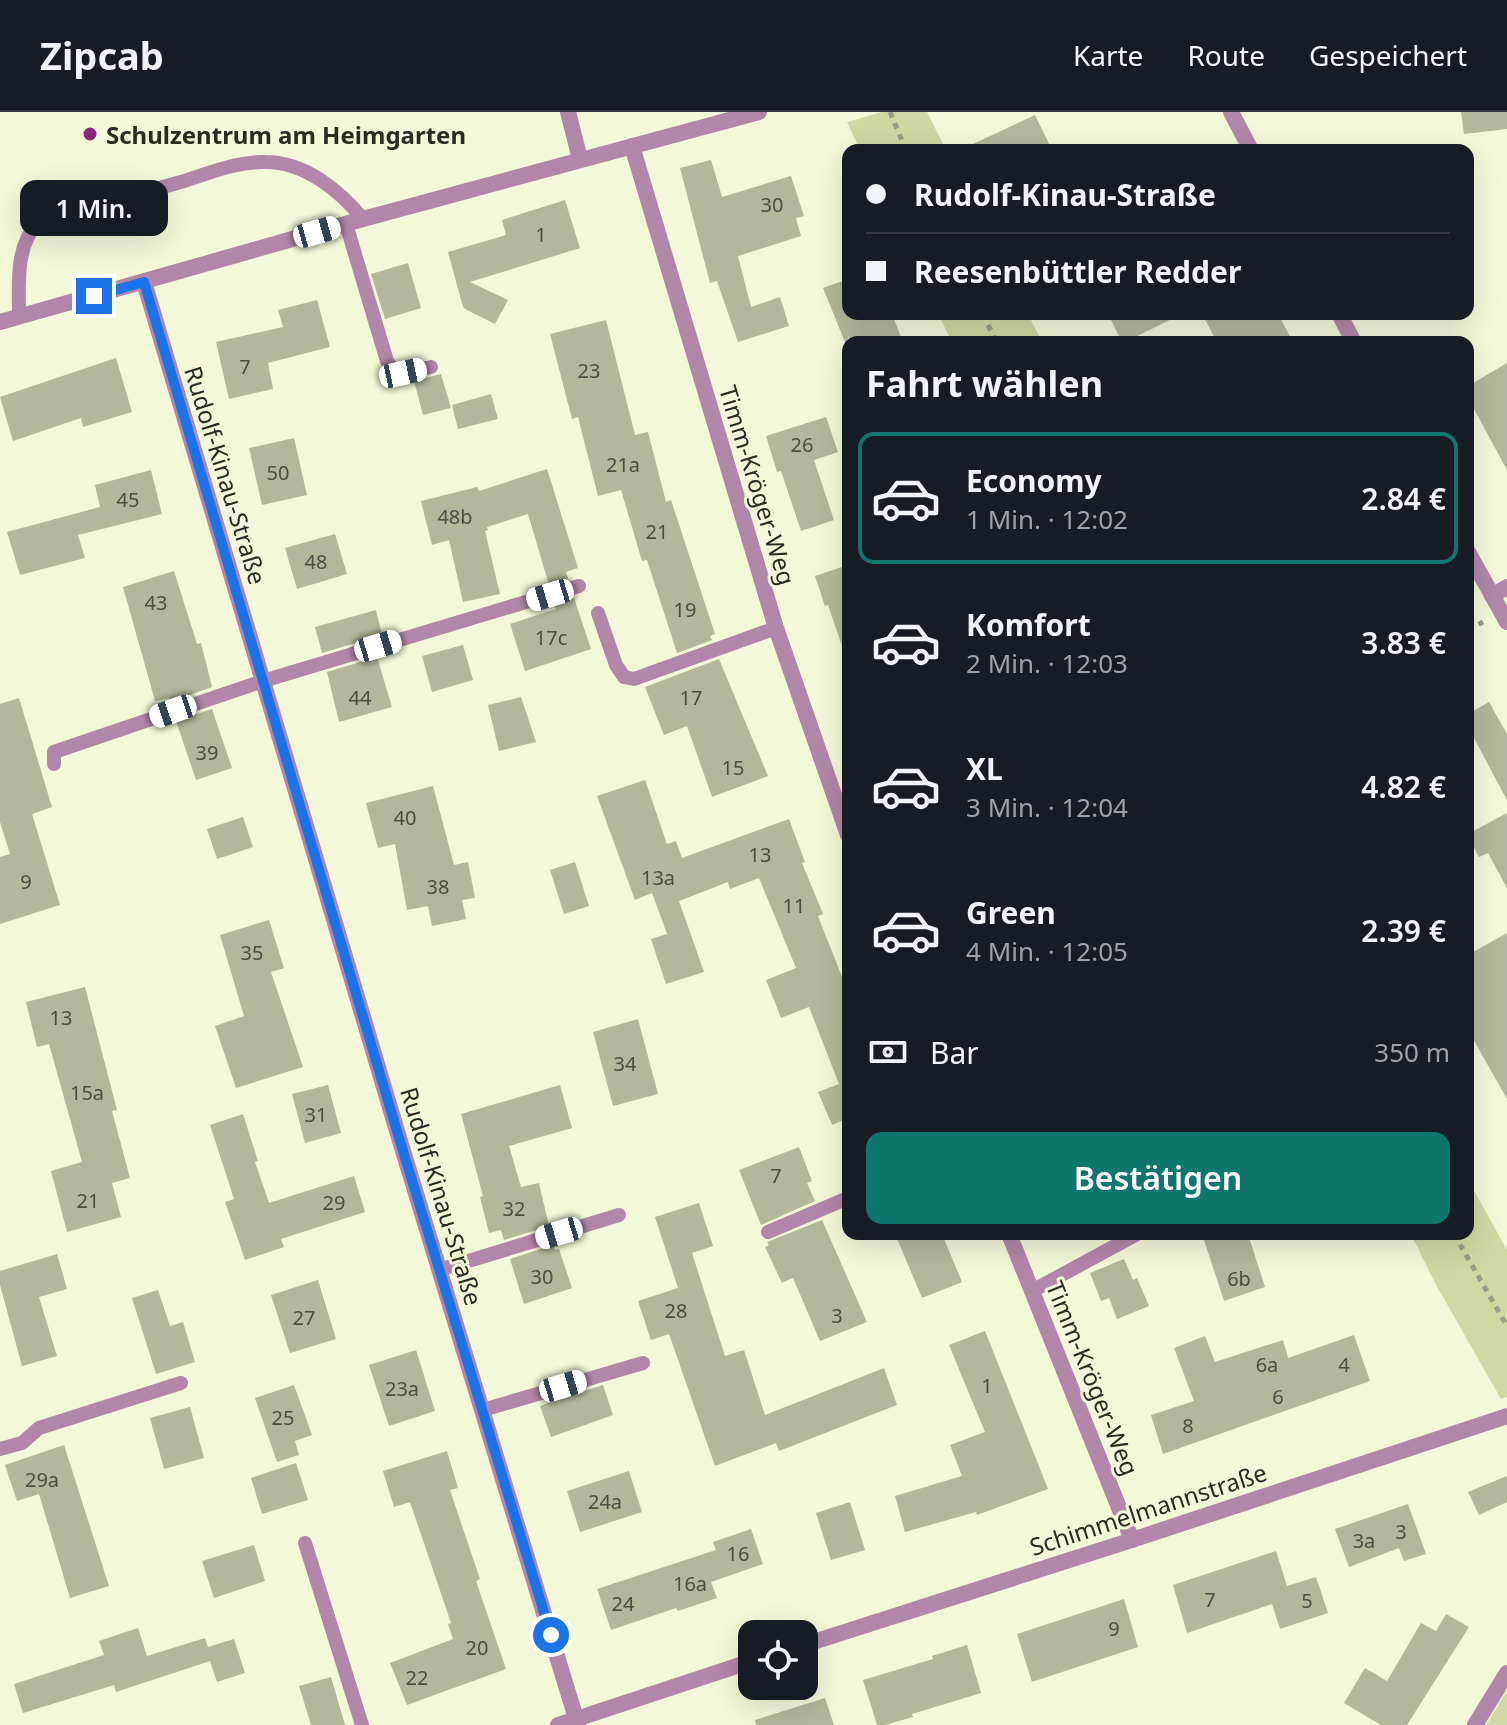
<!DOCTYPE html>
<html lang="de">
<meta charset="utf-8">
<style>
:root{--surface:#171b24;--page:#20242c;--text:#f1f3f6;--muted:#9ea1a6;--line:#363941;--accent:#0f766e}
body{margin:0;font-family:"Noto Sans",sans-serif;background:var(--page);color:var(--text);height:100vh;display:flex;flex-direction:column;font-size:30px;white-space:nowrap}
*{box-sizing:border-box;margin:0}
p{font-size:26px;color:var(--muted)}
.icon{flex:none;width:44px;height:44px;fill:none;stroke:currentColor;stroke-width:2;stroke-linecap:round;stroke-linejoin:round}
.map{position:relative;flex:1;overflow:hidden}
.panel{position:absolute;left:842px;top:224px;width:632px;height:904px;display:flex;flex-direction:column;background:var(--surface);border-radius:16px;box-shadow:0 8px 32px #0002}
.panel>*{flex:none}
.top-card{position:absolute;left:842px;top:32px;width:632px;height:176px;border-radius:16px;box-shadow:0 8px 32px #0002;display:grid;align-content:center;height:176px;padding:0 24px;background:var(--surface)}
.controls{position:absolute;left:738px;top:1508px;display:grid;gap:16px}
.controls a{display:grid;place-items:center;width:80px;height:80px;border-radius:16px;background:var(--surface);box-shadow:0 8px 32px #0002;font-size:40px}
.end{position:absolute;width:36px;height:36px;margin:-18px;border:10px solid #1a73e8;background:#fff;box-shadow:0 0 0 4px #fff}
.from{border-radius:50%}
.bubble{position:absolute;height:56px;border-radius:16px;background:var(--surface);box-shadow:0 8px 32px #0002;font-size:26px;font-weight:600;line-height:56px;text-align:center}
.car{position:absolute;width:24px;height:48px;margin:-24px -12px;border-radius:10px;box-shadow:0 0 6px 2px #0007;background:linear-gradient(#fff 24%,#345 0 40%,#fff 0 76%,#345 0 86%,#fff 0)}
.top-card b{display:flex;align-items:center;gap:28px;height:76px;font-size:30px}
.top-card b+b{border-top:2px solid var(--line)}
.top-card i{width:20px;height:20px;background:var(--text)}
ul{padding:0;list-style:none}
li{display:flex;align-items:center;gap:24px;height:132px;margin:0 16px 12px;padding:0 8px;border:4px solid transparent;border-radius:16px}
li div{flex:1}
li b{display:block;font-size:30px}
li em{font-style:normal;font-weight:600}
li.on{border-color:var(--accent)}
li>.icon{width:72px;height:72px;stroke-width:1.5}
h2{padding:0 24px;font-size:36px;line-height:96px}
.pay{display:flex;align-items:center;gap:20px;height:88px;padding:0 24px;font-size:30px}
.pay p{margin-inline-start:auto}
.primary-button{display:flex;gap:16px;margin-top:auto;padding:16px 24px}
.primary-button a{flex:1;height:92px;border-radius:16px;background:var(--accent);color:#fff;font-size:32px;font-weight:600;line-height:92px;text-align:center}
header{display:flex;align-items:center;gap:48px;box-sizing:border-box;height:112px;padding:0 40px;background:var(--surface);border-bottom:2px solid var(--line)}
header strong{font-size:38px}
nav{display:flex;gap:44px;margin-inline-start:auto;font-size:28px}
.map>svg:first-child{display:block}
.green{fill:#d0d8a3}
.building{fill:#b3b89a}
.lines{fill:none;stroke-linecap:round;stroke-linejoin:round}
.path{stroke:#999d86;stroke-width:5;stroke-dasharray:6 6;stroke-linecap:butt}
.service{stroke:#b286a8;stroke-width:14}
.minor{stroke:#b286a8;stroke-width:16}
.tertiary{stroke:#b286a8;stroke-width:16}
.route{stroke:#1a73e8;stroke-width:10}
.poi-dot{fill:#912081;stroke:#f3f8d8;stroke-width:3}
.labels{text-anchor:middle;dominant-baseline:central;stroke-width:6;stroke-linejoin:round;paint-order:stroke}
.number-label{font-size:20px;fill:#4c4f3e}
.poi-label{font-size:24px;font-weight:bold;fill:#2a2c20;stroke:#f3f8d8;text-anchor:start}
.street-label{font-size:24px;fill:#2a2c20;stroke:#f3f8d8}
</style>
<header>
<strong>Zipcab</strong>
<nav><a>Karte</a><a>Route</a><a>Gespeichert</a></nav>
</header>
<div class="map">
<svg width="1507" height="1613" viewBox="0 0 1507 1613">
<rect width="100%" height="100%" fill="#f3f8d8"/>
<g class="green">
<path d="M882 0H927L946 38H860L847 10Z"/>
<path d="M938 202H1028L1042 230H952Z"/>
<path d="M1468 1068 1507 1138V1285L1501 1287 1435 1171 1411 1122H1468Z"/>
<path d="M1507 1579V1613H1486Z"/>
</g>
<g class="building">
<path d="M1461 0H1507V17L1464 22Z"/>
<path d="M1035 3 1052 38H960Z"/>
<path d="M711 48 722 85 791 64 804 104 796 106 801 124 738 144 751 195 780 185 789 214 738 230 717 169 710 171 680 56Z"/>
<path d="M565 88 580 136 470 170 508 188 495 212 467 198 463 195 448 140 506 123 502 108Z"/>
<path d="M408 151 421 196 385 207 371 162Z"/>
<path d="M848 167V202H892L903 230H850L848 224 847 235 823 176Z"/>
<path d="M317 188 330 235 268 251 273 277 229 287 216 230 283 215 278 198Z"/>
<path d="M1108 202H1182L1125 230H1122Z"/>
<path d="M1202 202H1278L1293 230H1217Z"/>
<path d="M606 208 635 323 648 320 666 390 671 388 715 522 710 524 712 528 677 541 647 448 642 449 621 378 598 384 578 305 572 307 550 222Z"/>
<path d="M116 246 132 300 83 315 81 306 13 329 0 285Z"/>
<path d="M1507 251V358L1468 286V274Z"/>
<path d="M441 262 451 296 423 303 414 269Z"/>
<path d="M491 282 498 307 458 317 452 293Z"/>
<path d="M826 305 838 340 814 348 834 408 801 419 781 359 777 360 766 324Z"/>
<path d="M294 326 307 383 262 393 249 336Z"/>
<path d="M547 357 578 456 566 460 568 467 549 473 528 402 487 415 488 418 485 419 500 482 463 490 449 428 432 433 421 389 477 375 479 379Z"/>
<path d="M151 358 162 402 78 423 85 446 20 463 7 420 100 395 95 373Z"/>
<path d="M335 422 347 462 297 477 285 436Z"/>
<path d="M848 453V539L844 540 828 493 825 494 815 464Z"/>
<path d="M174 459 197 532 201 531 212 575 170 590 169 586 155 589 123 475Z"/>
<path d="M574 486 591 537 525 559 510 512 556 497 554 492Z"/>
<path d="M376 498 382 523 322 541 315 515Z"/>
<path d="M463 533 473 568 432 580 422 544Z"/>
<path d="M377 545 392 595 339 610 327 560Z"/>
<path d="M719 547 768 664 712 685 687 614 664 623 645 575Z"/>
<path d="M521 585 536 630 499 639 488 593Z"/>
<path d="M19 586 52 695 32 702 60 793 0 812V745L10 742 0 710V592Z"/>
<path d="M1489 590 1507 622V688L1468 615V602Z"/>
<path d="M212 597 232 656 196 668 176 609Z"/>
<path d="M645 668 667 732 676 729 682 746 789 707 805 750 802 751 823 802 818 804 848 880V1006L832 1013 818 980 839 972 809 895 781 906 766 868 796 856 759 766 730 777 728 770 679 789 704 860 666 872 651 827 667 822 652 781 635 788 597 684Z"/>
<path d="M433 674 454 753 468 750 475 786 462 788 466 807 432 814 428 794 407 798 395 732 378 736 366 691Z"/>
<path d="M1507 701V776L1488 741 1479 745 1468 725V722Z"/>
<path d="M243 705 253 735 217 747 207 717Z"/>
<path d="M575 750 589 794 564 802 550 758Z"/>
<path d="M269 808 284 856 271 860 303 955 236 976 215 914 244 904 220 823Z"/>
<path d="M1507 821V987L1468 918V843Z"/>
<path d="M85 875 117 998 112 999 130 1066 112 1071 121 1105 67 1120 51 1059 82 1050 49 932 37 935 26 890Z"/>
<path d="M638 907 658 982 613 994 593 920Z"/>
<path d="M328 973 341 1021 305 1031 292 982Z"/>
<path d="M560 973 572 1016 509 1034 521 1075 539 1071 549 1114 504 1128 501 1118 489 1121 480 1085 483 1084 461 1002Z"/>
<path d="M243 1002 258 1049 255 1050 269 1091 354 1064 365 1100 281 1127 284 1135 245 1148 225 1090 234 1087 210 1013Z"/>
<path d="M799 1035 812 1069 807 1071 815 1089 761 1113 739 1058Z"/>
<path d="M699 1091 713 1134 692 1141 725 1244 744 1238 765 1303 884 1256 897 1293 779 1339 776 1331 715 1354 669 1222 651 1228 638 1189 678 1176 655 1105Z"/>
<path d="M822 1108 867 1210 820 1229 793 1166 782 1171 765 1135 769 1133 767 1130Z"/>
<path d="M895 1122H942L962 1170 922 1186Z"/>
<path d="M1202 1122H1248L1265 1175 1224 1189Z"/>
<path d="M553 1133 555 1138 559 1137 572 1176 524 1192 510 1147Z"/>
<path d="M57 1142 67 1177 39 1185 57 1244 22 1254 0 1173V1159Z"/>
<path d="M1124 1147 1133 1168 1137 1166 1149 1194 1117 1207 1109 1186 1101 1189 1090 1161Z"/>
<path d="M318 1168 336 1227 290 1241 271 1183Z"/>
<path d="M158 1178 170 1214 183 1210 195 1250 156 1262 132 1186Z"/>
<path d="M985 1219 1048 1377 977 1403 976 1400 905 1420 895 1384 962 1364 950 1333 985 1320 949 1233Z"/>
<path d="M1354 1223 1370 1269 1163 1342 1151 1303 1194 1289 1174 1236 1205 1224 1215 1250 1283 1228 1288 1246Z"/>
<path d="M416 1238 435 1299 389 1314 369 1253Z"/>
<path d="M294 1273 312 1323 295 1329 299 1343 277 1350 255 1286Z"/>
<path d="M603 1273 613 1303 551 1325 540 1294Z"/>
<path d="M190 1295 204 1346 164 1357 150 1306Z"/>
<path d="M64 1333 109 1474 70 1486 39 1382 17 1389 5 1353Z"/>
<path d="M447 1339 458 1376 450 1378 480 1467 476 1469 506 1557 407 1593 390 1551 453 1527 448 1512 451 1511 410 1390 394 1395 383 1359Z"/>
<path d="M296 1351 308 1388 262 1402 251 1366Z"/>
<path d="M629 1359 642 1400 580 1420 567 1379Z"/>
<path d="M1507 1364V1390L1479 1403 1468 1380Z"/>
<path d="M850 1390 865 1438 831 1448 816 1401Z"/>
<path d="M1408 1392 1426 1442 1404 1449 1399 1436 1349 1455 1335 1417Z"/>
<path d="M751 1417 763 1452 711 1470 717 1486 678 1499 676 1496 611 1518 597 1477 716 1438 713 1430Z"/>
<path d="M254 1433 265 1469 214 1486 202 1449Z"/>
<path d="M1276 1439 1287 1474 1316 1465 1328 1501 1280 1517 1272 1492 1187 1521 1173 1473Z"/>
<path d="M1124 1487 1138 1535 1032 1570 1017 1522Z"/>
<path d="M1446 1502 1469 1515 1407 1613H1381L1344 1591 1365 1556 1387 1569 1421 1511 1436 1519Z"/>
<path d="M138 1516 147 1544 205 1526 208 1535 234 1527 245 1561 217 1570 210 1549 116 1580 114 1573 23 1601 14 1572 104 1543 99 1529Z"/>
<path d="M967 1533 981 1581 912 1602 913 1605 885 1613H877L863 1568 933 1547 932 1544Z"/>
<path d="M331 1565 345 1613H311L299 1574Z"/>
<path d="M825 1586 834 1613H756L755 1608Z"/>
</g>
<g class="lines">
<g class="path">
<path d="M890 0 906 38"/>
<path d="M983 202 996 230"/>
<path d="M1468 518 1483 510"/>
<path d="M1454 1122 1507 1214"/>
</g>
<g class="service">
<path d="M346 112 387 249 394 259 403 261 431 255"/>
<path d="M19 204C19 172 15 137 37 111 49 98 78 96 94 92 122 85 150 79 177 71 205 63 236 49 266 50 305 50 340 79 363 107"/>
<path d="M598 501 616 553 624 565 634 567 776 516"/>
<path d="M54 652V640L263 569 579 474"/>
<path d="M768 1120 848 1086"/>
<path d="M439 1158 619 1103"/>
<path d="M1032 1179 1137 1122"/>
<path d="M483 1298 643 1251"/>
<path d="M0 1337 22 1331 39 1316 181 1271"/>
<path d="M305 1431 362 1613"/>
</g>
<g class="minor">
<path d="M568 0 580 47"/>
<path d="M632 34 776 516 848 723"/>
<path d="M144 170 400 1029 578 1613"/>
<path d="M0 210 363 107 759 0"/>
<path d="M1492 484 1507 475"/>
<path d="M1009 1122 1132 1428"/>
<path d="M804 1533 1132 1428 1507 1304"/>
<path d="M558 1613 752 1549"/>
<path d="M1475 1613 1507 1561"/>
</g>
<g class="tertiary">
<path d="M1231 0 1251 38"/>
<path d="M1339 202 1354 230"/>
<path d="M1468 440 1507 510"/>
</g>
</g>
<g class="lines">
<path class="route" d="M94 184 144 170 400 1029 551 1523"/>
</g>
<circle class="poi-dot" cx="90" cy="22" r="8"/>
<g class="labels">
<g class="number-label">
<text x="772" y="92">30</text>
<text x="541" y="122">1</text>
<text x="245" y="254">7</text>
<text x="589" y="258">23</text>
<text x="802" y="332">26</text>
<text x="623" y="352">21a</text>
<text x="278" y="360">50</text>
<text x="128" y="387">45</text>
<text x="455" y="404">48b</text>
<text x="657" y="419">21</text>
<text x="316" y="449">48</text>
<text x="156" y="490">43</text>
<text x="685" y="497">19</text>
<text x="551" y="525">17c</text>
<text x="360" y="585">44</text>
<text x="691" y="585">17</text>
<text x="207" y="640">39</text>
<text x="733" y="655">15</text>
<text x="405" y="705">40</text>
<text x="760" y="742">13</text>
<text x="658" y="765">13a</text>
<text x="26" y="769">9</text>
<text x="438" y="774">38</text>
<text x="794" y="793">11</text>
<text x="252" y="840">35</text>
<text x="61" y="905">13</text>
<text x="625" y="951">34</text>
<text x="87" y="980">15a</text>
<text x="316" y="1002">31</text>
<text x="776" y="1063">7</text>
<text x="88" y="1088">21</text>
<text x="334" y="1090">29</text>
<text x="514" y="1096">32</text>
<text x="542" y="1164">30</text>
<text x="1239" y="1166">6b</text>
<text x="676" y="1198">28</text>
<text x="837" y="1203">3</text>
<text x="304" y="1205">27</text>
<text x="1267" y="1252">6a</text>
<text x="1344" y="1252">4</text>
<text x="987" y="1273">1</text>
<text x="402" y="1276">23a</text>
<text x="1278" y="1284">6</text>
<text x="283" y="1305">25</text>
<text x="1188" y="1313">8</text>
<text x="42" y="1367">29a</text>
<text x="605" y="1389">24a</text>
<text x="1401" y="1419">3</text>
<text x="1364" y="1428">3a</text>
<text x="738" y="1441">16</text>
<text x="690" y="1471">16a</text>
<text x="1210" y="1487">7</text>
<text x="1307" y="1488">5</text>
<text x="623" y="1491">24</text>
<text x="1114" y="1516">9</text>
<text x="477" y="1535">20</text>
<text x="417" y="1565">22</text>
</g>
<g class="poi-label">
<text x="106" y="22">Schulzentrum am Heimgarten</text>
</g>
<g class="street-label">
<text transform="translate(226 363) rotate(73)">Rudolf-Kinau-Straße</text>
<text transform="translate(758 373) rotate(73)">Timm-Kröger-Weg</text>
<text transform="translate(442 1084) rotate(73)">Rudolf-Kinau-Straße</text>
<text transform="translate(1093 1266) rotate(68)">Timm-Kröger-Weg</text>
<text transform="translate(1148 1397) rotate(-18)">Schimmelmannstraße</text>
</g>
</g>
</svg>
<div class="controls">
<a><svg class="icon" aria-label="locate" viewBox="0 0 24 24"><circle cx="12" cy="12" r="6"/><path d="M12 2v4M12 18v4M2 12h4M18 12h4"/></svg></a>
</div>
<i class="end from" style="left:551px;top:1523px"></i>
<i class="end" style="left:94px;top:184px"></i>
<div class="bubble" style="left:20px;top:68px;width:148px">1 Min.</div>
<i class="car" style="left:317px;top:120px;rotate:74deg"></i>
<i class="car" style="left:403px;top:261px;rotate:78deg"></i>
<i class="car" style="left:550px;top:483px;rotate:253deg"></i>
<i class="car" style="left:378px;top:534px;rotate:73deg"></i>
<i class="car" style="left:173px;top:599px;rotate:251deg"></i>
<i class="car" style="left:559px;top:1121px;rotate:253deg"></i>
<i class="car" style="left:563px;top:1274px;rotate:73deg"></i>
<div class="top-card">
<b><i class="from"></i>Rudolf-Kinau-Straße</b>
<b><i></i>Reesenbüttler Redder</b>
</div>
<section class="panel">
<h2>Fahrt wählen</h2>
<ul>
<li class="on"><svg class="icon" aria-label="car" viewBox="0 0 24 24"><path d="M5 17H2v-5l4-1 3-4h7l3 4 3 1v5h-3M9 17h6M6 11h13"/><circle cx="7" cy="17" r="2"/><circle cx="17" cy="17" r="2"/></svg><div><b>Economy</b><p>1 Min. · 12:02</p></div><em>2.84 €</em></li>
<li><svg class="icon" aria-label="car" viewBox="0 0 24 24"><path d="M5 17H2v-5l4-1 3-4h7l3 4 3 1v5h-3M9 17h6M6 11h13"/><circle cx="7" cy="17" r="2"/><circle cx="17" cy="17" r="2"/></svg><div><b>Komfort</b><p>2 Min. · 12:03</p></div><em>3.83 €</em></li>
<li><svg class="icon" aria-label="car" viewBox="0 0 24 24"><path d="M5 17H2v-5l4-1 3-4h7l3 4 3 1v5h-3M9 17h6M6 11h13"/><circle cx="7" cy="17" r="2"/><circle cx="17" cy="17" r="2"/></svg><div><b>XL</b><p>3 Min. · 12:04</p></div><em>4.82 €</em></li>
<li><svg class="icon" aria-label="car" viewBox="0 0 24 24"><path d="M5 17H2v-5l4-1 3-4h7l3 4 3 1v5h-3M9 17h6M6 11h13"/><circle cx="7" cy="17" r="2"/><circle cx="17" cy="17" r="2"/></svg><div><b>Green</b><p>4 Min. · 12:05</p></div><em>2.39 €</em></li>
</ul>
<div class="pay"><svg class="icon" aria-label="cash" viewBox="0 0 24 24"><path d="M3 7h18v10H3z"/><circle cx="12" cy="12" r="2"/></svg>Bar<p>350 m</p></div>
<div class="primary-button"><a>Bestätigen</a></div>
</section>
</div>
